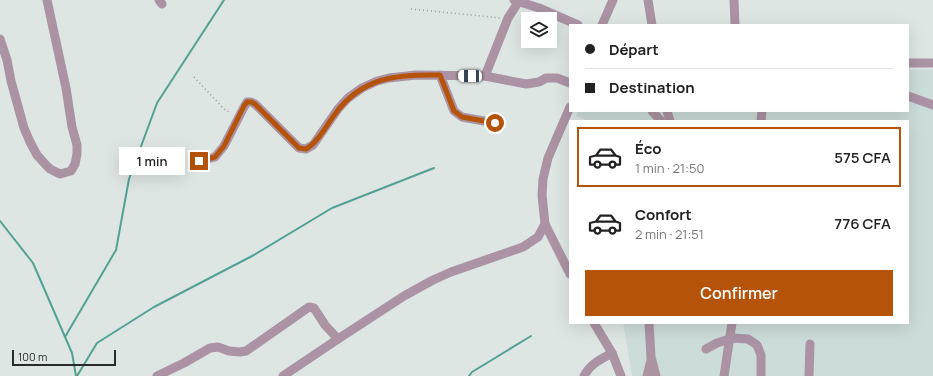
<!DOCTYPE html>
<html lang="fr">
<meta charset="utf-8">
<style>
:root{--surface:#fff;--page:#f2f2f2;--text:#222;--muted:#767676;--line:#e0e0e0;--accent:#b45309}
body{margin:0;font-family:Manrope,sans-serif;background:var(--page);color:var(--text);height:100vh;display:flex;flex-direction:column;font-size:15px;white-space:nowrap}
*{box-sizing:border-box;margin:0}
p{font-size:13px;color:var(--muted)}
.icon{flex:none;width:22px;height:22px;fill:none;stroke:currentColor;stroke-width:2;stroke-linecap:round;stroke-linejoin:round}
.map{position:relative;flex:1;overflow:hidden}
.sheet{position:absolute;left:569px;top:120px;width:340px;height:204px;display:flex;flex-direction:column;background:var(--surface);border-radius:0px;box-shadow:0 4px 16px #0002}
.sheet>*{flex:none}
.banner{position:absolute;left:569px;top:24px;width:340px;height:88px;border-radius:0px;box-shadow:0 4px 16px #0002;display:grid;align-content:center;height:88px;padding:0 16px;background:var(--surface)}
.fabs{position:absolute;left:521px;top:12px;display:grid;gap:8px}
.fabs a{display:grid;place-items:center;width:36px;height:36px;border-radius:0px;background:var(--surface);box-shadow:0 4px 16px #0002;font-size:20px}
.scale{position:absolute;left:12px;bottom:10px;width:104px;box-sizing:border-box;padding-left:4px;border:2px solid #282b2b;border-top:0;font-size:11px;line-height:14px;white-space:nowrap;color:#282b2b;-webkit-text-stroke:3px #dee6e4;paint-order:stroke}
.end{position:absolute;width:18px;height:18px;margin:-9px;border:5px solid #b45309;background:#fff;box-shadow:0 0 0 2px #fff}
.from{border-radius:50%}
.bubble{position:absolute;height:28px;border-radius:0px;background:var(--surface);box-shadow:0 4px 16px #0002;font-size:13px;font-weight:600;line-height:28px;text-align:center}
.car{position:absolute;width:12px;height:24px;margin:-12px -6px;border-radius:5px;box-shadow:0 0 3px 1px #0007;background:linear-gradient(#fff 24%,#345 0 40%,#fff 0 76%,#345 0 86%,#fff 0)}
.banner b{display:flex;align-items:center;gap:14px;height:38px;font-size:15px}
.banner b+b{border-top:1px solid var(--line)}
.banner i{width:10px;height:10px;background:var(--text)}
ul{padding:7px 0 0;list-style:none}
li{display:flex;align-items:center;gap:12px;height:60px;margin:0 8px 6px;padding:0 8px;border:2px solid transparent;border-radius:0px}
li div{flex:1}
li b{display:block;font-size:15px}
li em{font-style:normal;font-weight:600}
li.current{border-color:var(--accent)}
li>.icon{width:36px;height:36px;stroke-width:1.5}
.action{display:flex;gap:8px;margin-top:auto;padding:8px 16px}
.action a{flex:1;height:46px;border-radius:0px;background:var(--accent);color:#fff;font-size:16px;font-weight:600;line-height:46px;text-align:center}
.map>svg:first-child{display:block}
.built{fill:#ccdcd8}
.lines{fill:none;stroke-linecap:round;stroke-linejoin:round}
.stream{stroke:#54a193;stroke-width:2}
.path{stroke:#939998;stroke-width:1.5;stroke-dasharray:1 3;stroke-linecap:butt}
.minor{stroke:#ab93a3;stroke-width:9}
.route{stroke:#b45309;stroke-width:5}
</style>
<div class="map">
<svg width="933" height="376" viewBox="0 0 933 376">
<rect width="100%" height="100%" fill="#dee6e4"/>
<path class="built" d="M933 69V376H632L623 323H908V121H588L576 116 578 111H908V70Z"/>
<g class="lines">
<g class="stream">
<path d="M0 221 33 263 72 353 76 376"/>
<path d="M65 337 116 250 129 179 157 103 224 0"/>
<path d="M77 376 97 343 154 307 254 255 332 208 434 168"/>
<path d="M469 376 472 372 531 336"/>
</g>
<g class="path">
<path d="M411 9 501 18"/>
<path d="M194 77 224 109 231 113"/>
</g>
<g class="minor">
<path d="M159 0 162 4"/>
<path d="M514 0 539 8 578 25"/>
<path d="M648 0 652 25"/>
<path d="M734 0 735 25"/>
<path d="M602 25 613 0"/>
<path d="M0 39 7 60 11 81 24 128 30 142 37 155 46 165 50 169 60 174 71 171 75 164 77 154V145L72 127 66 88 47 0"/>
<path d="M908 63H933"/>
<path d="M440 75 454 111 462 117 495 123"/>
<path d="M485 76 508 18 519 1"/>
<path d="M908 96 933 105"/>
<path d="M652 111 661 121"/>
<path d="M667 111 670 121"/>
<path d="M761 121 762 111"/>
<path d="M199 161 215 157 224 146 244 107 247 102H251L255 104 299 148 306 149 313 145 338 109 348 98 362 88 377 81 389 78 416 75 485 76 526 84 539 82 546 78H557L570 83"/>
<path d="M545 224 570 274"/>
<path d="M594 323 612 353 621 376"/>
<path d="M649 323 651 357 656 376"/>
<path d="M706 349 717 343 733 338 748 339 757 345 761 355V376"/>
<path d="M157 376 184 363 210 348 218 347 229 351 240 352 246 351 309 307 314 308 325 325 338 339"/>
<path d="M283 376 338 339 404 296 433 280 451 272 523 247 538 237 545 224 542 195 543 179 548 158 570 107"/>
<path d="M584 376C590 364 601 359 612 353"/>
<path d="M647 376 651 360"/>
<path d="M724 376 732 323"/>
<path d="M809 376 810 344"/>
</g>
</g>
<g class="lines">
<path class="route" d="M199 161 215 157 224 146 244 106 247 102H251L255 104 299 148 306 149C318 142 326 126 335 114 362 77 397 74 440 75L454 111 462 117 495 123"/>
</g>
</svg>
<div class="fabs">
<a><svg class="icon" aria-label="layers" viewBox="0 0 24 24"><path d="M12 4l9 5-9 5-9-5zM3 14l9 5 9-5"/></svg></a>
</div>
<div class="scale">100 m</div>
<i class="end from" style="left:495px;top:123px"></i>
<i class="end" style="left:199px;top:161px"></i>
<div class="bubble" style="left:119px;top:147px;width:66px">1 min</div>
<i class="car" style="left:470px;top:76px;rotate:271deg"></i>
<div class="banner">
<b><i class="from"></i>Départ</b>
<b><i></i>Destination</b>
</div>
<section class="sheet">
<ul>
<li class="current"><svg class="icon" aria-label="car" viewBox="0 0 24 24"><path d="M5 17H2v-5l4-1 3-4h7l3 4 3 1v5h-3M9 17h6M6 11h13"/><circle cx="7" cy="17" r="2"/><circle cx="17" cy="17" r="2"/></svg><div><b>Éco</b><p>1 min · 21:50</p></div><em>575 CFA</em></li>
<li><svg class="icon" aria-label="car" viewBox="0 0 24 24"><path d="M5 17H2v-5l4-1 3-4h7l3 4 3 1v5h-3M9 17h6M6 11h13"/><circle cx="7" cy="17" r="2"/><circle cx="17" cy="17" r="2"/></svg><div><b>Confort</b><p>2 min · 21:51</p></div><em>776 CFA</em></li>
</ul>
<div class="action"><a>Confirmer</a></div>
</section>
</div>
